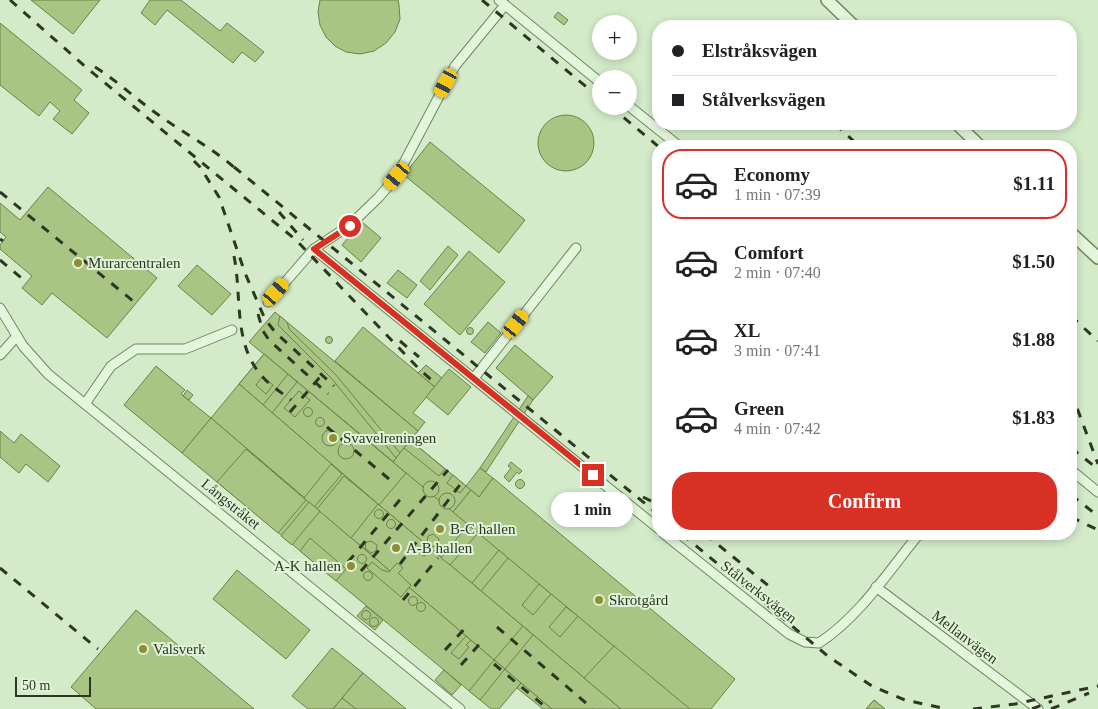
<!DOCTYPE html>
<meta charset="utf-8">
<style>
:root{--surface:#fff;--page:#f2f2f2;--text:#202124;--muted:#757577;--line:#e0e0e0;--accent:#d93025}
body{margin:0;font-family:Georgia,serif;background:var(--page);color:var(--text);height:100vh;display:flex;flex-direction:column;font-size:19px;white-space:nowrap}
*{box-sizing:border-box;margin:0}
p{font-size:16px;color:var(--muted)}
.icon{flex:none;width:28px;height:28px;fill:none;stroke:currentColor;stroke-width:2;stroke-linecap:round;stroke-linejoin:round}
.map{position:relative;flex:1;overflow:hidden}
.drawer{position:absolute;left:652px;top:140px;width:425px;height:400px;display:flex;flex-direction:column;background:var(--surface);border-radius:20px;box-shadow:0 2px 8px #0003}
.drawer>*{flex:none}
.top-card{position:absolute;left:652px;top:20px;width:425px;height:110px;border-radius:20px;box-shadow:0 2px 8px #0003;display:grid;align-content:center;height:110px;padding:0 20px;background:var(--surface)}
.tools{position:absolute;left:592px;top:15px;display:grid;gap:10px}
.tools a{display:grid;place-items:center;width:45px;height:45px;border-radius:50%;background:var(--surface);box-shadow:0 2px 8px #0003;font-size:25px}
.scale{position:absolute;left:15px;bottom:12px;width:76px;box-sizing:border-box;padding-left:5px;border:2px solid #2d3722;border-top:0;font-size:14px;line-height:18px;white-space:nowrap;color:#2d3722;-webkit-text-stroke:4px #e0f3d8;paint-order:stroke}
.end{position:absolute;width:22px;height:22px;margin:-11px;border:6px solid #d93025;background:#fff;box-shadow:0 0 0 2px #fff}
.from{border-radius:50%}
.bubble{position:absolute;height:35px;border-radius:18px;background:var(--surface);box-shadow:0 2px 8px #0003;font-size:16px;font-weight:800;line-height:35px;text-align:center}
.car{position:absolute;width:15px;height:30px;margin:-15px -8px;border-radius:6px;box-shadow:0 0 4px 1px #0007;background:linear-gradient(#f5c518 24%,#345 0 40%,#f5c518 0 76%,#345 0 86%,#f5c518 0)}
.top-card b{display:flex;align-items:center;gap:18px;height:48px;font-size:19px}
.top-card b+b{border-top:1px solid var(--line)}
.top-card i{width:12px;height:12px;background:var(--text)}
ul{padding:9px 0 0;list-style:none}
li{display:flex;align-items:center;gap:15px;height:70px;margin:0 10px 8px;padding:0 10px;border:2px solid transparent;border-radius:20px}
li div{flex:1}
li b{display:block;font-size:19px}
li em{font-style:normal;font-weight:800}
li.selected{border-color:var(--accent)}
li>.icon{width:45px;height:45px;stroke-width:1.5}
.primary-button{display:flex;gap:10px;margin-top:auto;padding:10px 20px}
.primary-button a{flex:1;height:58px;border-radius:20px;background:var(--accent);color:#fff;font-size:20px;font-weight:800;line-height:58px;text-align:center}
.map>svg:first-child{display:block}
.building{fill:#a9c583;stroke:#6a8248}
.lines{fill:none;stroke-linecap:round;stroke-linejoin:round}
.minor-casing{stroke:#718660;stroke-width:11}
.tertiary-casing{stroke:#718660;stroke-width:14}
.minor{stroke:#e3f6dc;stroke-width:9}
.tertiary{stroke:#e3f6dc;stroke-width:11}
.rail{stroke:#2d3722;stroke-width:3;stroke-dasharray:9 9;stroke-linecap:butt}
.route{stroke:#d93025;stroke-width:6}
.poi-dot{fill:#8e8f35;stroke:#e0f3d8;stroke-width:2}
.labels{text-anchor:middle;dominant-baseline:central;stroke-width:4;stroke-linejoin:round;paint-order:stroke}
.poi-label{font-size:15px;fill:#2d3722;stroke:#e0f3d8;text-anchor:start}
.street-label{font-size:15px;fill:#2d3722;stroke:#e0f3d8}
</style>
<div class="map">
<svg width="1098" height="709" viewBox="0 0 1098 709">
<rect width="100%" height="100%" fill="#d3ebc9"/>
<g class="building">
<path d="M31 0H100L73 34Z"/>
<path d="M150 0H181L220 31 227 23 264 52 255 62 242 52 233 63 167 10 155 25 141 13Z"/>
<path d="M320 0H398L399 5 400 19 395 32 386 43 374 51 360 54 346 52 335 46 326 37 320 25 318 12Z"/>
<path d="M558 12 568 20 564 25 554 17Z"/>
<path d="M0 23 82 90 74 100 89 113 72 134 53 119 60 111 50 102 39 116 0 85Z"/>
<circle cx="566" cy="143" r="28"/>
<path d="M430 142 525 220 499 253 404 175Z"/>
<path d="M48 187 157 278 107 338 52 293 42 305 22 288 32 276 0 249V245L6 237 0 232V203L20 220Z"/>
<path d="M362 222 381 238 361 262 342 245Z"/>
<path d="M448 246 458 255 430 290 420 281Z"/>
<path d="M469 251 505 282 460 335 424 304Z"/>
<path d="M197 265 231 294 212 315 178 286Z"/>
<path d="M398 270 417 285 407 298 387 283Z"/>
<path d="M275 312 418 431 393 462 249 342Z"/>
<path d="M280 316 287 322 289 329 336 375 400 453 396 458 332 379 278 325Z"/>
<path d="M488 322 501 333 485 353 471 342Z"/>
<path d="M363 327 435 387 413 413 425 422 418 431 335 361Z"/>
<circle cx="470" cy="331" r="3.5"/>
<circle cx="329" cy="340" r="3.5"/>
<path d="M515 345 553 377 533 400 496 368Z"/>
<path d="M264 354 499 550 689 709H621L378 504 239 384Z"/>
<path d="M264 354 406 473 379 505 239 384Z"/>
<path d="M426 365 442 378 435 387 418 373Z"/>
<path d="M156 366 185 390 181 394 211 418 182 453 124 405Z"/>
<path d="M449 369 471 387 448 415 426 397Z"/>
<path d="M288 374 297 382 272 413 263 405Z"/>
<path d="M262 377 273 385 266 394 256 385Z"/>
<path d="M239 384 378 504 621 709H552L521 683 211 418Z"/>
<path d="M187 390 193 395 189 400 183 396Z"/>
<path d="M299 391 310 400 295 417 284 408Z"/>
<path d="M528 396 533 400 486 472 480 468Z"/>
<circle cx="308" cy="412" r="4.5"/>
<circle cx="320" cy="422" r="4.5"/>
<path d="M211 418 521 683 499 709H491L182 453Z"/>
<circle cx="330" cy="438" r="8"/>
<path d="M0 431 14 443 21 434 60 466 48 482 26 464 19 473 0 457Z"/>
<path d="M410 440 471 490 453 512 393 462Z"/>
<path d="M410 440 445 469 439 476 404 448Z"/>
<circle cx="346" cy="451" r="8"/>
<path d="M246 449 306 500 278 533 217 482Z"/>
<path d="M511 462 522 471 519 474 517 472 509 482 504 477 511 468 508 466Z"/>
<path d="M331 464 342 474 314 507 304 498Z"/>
<path d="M480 468 493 478 479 497 466 486Z"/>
<path d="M453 475 466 486 460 493 447 483Z"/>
<path d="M344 476 378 504 351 538 317 509Z"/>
<path d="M493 478 735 679 711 709H689L453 512 471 490 479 497Z"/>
<circle cx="520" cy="484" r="4.5"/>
<circle cx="431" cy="489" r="8"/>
<circle cx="447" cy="501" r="8"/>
<path d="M309 502 320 511 292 545 281 536Z"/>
<circle cx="379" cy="514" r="4.5"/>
<circle cx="391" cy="524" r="4.5"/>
<path d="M468 525 478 533 450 565 441 558Z"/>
<path d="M433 534 439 539 438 545 432 547 427 542 428 536Z"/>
<path d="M310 538 346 569 336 581 300 551Z"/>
<path d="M371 541 377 545 376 551 371 553 365 548 366 542Z"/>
<circle cx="424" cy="551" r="4.5"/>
<path d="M499 550 508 558 481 591 472 583Z"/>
<circle cx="362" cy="559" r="4.5"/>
<path d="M372 562 382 570 389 572 397 563 403 568 398 573 411 585 401 597 367 568Z"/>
<path d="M237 570 310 630 286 659 213 599Z"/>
<circle cx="368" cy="576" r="4.5"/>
<path d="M539 584 551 594 533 615 522 605Z"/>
<circle cx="413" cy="601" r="4.5"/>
<circle cx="421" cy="607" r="4.5"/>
<path d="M366 606 383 620 375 630 357 616Z"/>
<path d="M566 607 578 616 560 637 549 627Z"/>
<path d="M136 610 254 709H96L71 687Z"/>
<circle cx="366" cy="615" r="4.5"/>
<circle cx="374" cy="622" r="4.5"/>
<path d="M523 626 533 635 505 669 494 660Z"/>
<path d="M466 636 471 640 466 645 469 647 459 659 451 653Z"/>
<path d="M614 646 690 709H621L584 678Z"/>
<path d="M332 648 363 673 333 709H308L292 696Z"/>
<path d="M494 660 505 669 480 700 469 691Z"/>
<path d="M444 670 461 685 452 695 435 680Z"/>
<path d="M363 673 406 709H356L342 698Z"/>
<path d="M521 683 552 709H543L517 688Z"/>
<path d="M342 698 356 709H333Z"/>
<path d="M874 700 885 709H866Z"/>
<path d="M874 700 885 709H866Z"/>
</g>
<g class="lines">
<g class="minor-casing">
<g id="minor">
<path d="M499 0 601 83"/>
<path d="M629 106 679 146"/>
<path d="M314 249 659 529"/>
<path d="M268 302 314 249 350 225 379 197 397 176 455 66 505 5"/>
<path d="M0 308 23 346 48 374 460 709"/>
<path d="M0 355 17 336"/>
<path d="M474 378 576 248"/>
<path d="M85 404 111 366 136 349H185L232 330"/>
<path d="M1071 470 1098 492"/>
<path d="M664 534 789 634 805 642 819 643C860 616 888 572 919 534"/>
<path d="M876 587 1038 709"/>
</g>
</g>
<g class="tertiary-casing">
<g id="tertiary">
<path d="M827 0 854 26"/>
<path d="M957 124 980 146"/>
<path d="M1071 233 1098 258"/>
</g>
</g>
<use href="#minor" class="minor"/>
<use href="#tertiary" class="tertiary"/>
<g class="rail">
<path d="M10 0 88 69 296 240 420 370 435 383"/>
<path d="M482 0 601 99"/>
<path d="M95 67C119 82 139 102 163 118 188 136 216 150 238 171"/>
<path d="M610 106 659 147"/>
<path d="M835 124 859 146"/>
<path d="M194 161 200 167 219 197 245 273 265 319 275 332 334 386"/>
<path d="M234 167 659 515"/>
<path d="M0 192 133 301"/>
<path d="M279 212 303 240"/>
<path d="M0 239 3 241"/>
<path d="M234 256C242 295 233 343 261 375 269 385 281 392 291 400"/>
<path d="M0 260 25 281"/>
<path d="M258 314 263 331 269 340 328 394"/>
<path d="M1071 316 1098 341"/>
<path d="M400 341 419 357"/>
<path d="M1071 392 1098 464"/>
<path d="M290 412 320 377"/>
<path d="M327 427 389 479"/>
<path d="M1071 448 1098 469"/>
<path d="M1071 495 1098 516"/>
<path d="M643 497 659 505"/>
<path d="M1071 517 1098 530"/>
<path d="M682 534 829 657 872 686 905 700 947 709"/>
<path d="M705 534 770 587"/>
<path d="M348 562 403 496"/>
<path d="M400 564 462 482"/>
<path d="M0 568 98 649"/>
<path d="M361 571 448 470"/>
<path d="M403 600 438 558"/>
<path d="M497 627 593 709"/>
<path d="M445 650 468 625"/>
<path d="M494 664 548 709"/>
<path d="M461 665 484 639"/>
<path d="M973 709 1015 704 1098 686"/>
<path d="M1032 709 1052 701"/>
<path d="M1051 709 1089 693"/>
</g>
</g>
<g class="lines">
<path class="route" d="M350 226 314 249 593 475"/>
</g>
<g class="poi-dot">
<circle cx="78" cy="263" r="5"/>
<circle cx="333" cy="438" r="5"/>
<circle cx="440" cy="529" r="5"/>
<circle cx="396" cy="548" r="5"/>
<circle cx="351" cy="566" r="5"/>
<circle cx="599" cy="600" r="5"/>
<circle cx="143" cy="649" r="5"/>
</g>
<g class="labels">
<g class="poi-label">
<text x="88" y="263">Murarcentralen</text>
<text x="343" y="438">Svavelreningen</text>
<text x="450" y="529">B-C hallen</text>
<text x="406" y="548">A-B hallen</text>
<text x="341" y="566" text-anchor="end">A-K hallen</text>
<text x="609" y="600">Skrotgård</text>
<text x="153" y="649">Valsverk</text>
</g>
<g class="street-label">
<text transform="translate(231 504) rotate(39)">Långstråket</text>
<text transform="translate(759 592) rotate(38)">Stålverksvägen</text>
<text transform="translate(965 637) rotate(37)">Mellanvägen</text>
</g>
</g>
</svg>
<div class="tools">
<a>+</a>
<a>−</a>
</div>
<div class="scale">50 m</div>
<i class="end from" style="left:350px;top:226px"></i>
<i class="end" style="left:593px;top:475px"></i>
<div class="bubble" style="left:551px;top:492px;width:82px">1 min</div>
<i class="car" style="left:446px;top:83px;rotate:208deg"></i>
<i class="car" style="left:397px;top:176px;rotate:220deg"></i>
<i class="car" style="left:276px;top:292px;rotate:41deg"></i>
<i class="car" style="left:516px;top:324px;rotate:38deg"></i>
<div class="top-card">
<b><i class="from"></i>Elstråksvägen</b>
<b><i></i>Stålverksvägen</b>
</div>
<section class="drawer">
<ul>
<li class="selected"><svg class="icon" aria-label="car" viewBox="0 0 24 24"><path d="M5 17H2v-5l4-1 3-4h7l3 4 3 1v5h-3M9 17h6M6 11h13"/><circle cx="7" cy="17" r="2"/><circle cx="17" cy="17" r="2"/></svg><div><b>Economy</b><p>1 min · 07:39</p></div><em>$1.11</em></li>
<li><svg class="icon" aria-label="car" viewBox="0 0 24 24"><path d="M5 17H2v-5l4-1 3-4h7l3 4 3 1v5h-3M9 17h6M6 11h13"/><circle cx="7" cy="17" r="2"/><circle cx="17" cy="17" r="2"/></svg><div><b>Comfort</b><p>2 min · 07:40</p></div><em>$1.50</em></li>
<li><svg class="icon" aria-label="car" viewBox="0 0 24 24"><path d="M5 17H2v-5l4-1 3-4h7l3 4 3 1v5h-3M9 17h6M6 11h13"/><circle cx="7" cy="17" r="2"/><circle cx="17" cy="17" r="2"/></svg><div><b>XL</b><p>3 min · 07:41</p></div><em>$1.88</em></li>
<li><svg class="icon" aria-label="car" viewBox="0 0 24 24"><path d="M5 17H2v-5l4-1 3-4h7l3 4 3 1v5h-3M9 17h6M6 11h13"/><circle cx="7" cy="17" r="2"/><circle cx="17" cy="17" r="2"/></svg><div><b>Green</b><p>4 min · 07:42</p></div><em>$1.83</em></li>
</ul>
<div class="primary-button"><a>Confirm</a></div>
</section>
</div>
